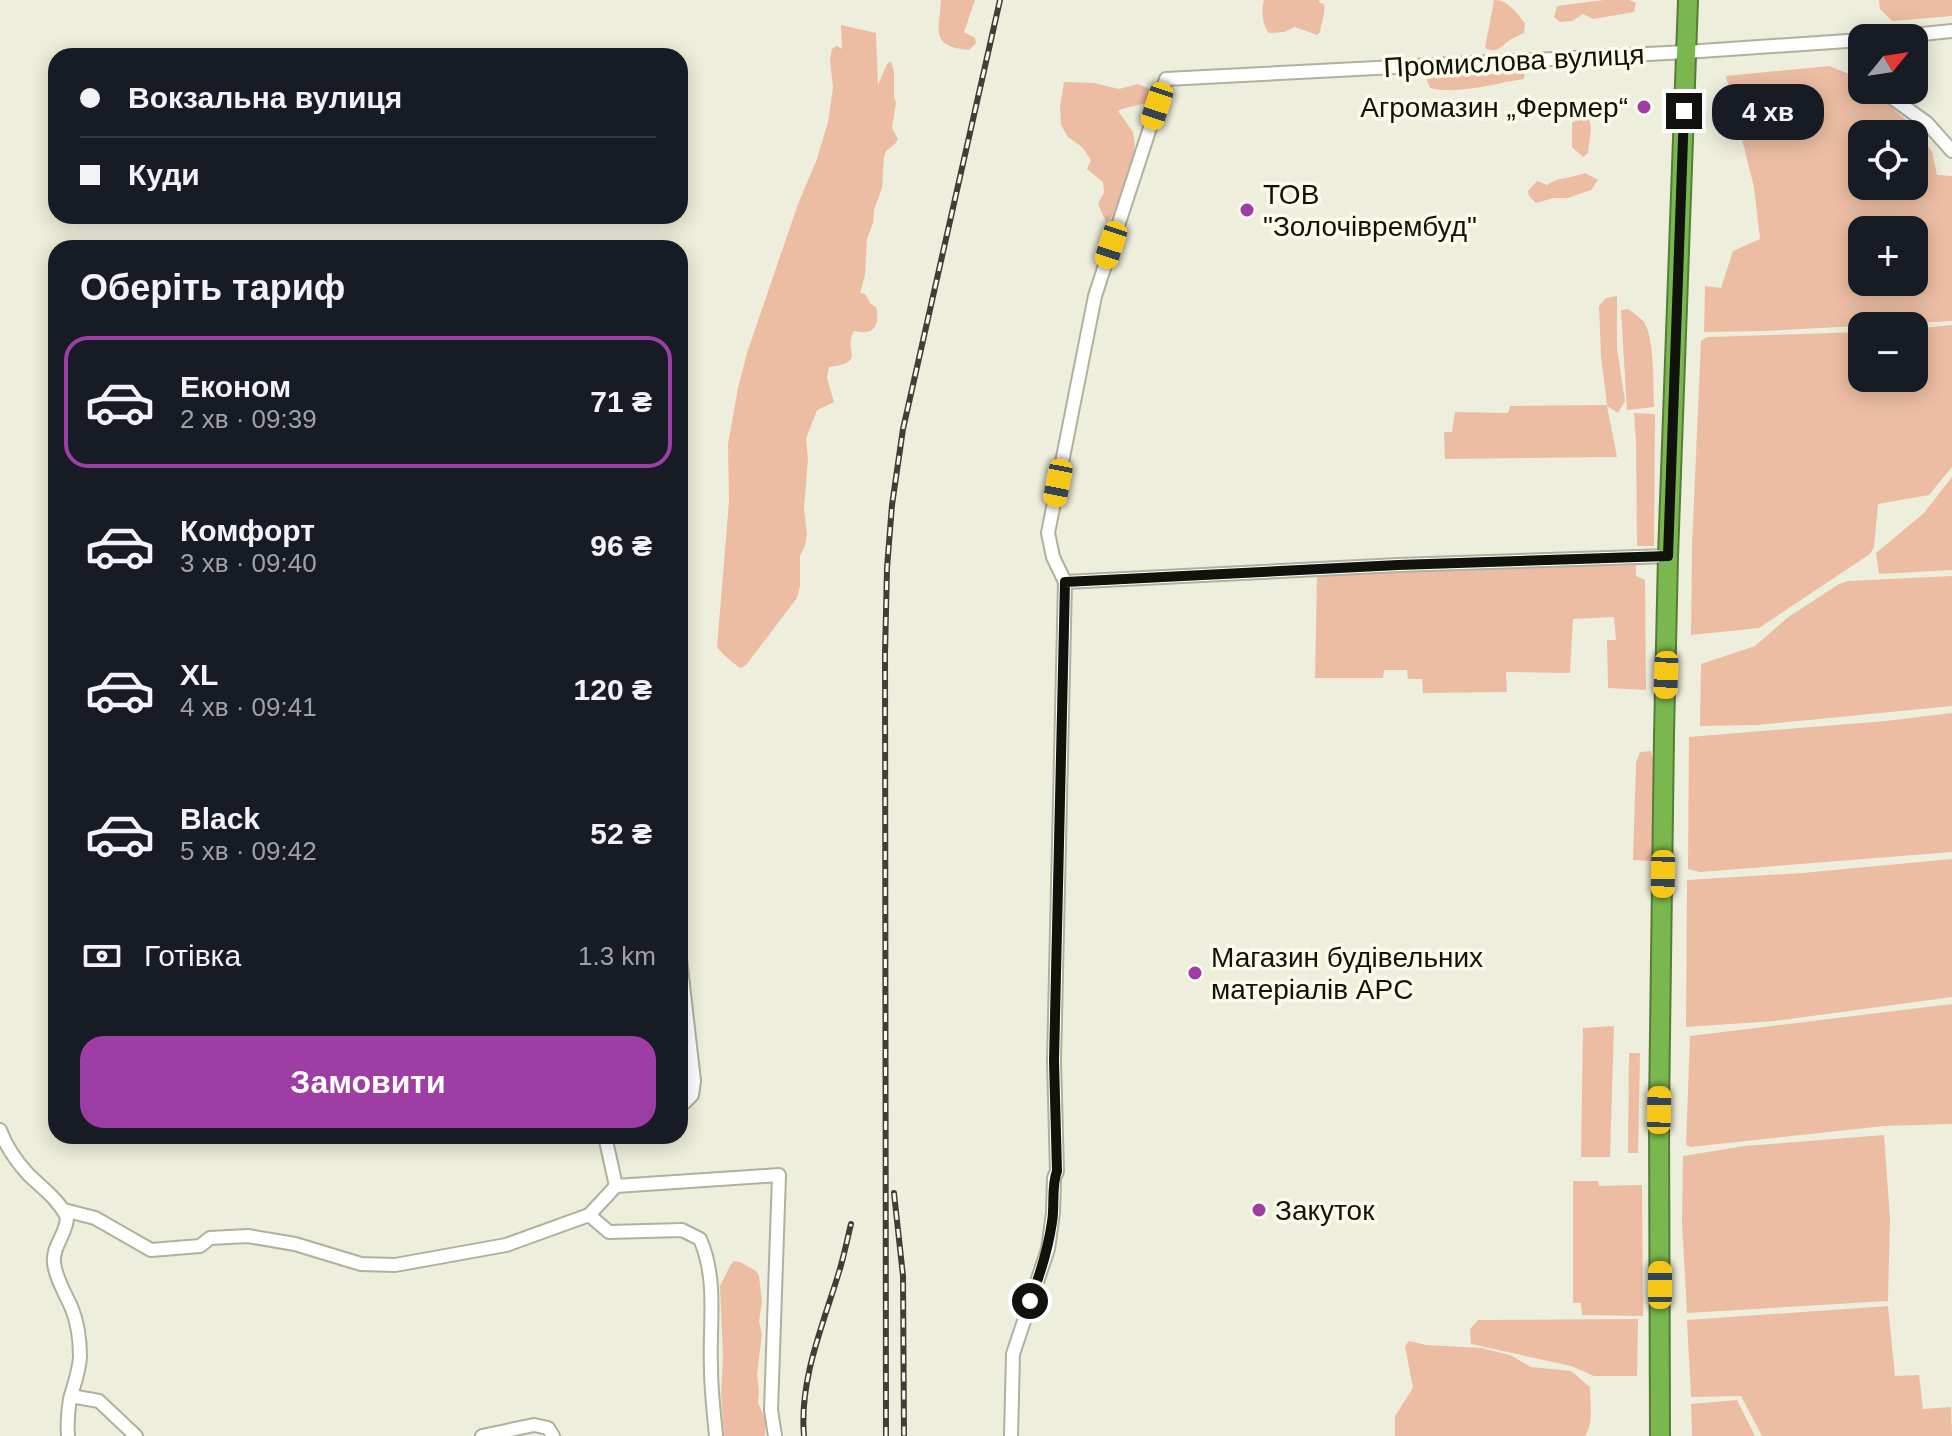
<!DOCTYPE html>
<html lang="uk">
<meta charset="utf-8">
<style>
:root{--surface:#171b24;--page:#242831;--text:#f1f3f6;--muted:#9ea1a6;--line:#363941;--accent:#9e3ea5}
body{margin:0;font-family:Helvetica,sans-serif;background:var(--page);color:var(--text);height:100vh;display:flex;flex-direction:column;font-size:30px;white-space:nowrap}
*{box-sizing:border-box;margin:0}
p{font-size:26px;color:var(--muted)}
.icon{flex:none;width:44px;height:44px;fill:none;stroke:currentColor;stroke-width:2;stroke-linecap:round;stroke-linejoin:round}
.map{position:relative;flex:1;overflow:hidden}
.drawer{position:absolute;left:48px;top:240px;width:640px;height:904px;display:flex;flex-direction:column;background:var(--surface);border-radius:24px;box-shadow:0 4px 20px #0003}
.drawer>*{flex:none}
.banner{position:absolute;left:48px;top:48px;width:640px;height:176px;border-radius:24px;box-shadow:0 4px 20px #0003;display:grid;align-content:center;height:176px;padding:0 32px;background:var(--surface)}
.needle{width:52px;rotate:60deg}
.fabs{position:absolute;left:1848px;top:24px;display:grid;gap:16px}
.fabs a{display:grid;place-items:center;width:80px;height:80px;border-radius:16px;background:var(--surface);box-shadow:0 4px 20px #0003;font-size:40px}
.end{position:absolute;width:36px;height:36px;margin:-18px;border:10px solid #12120c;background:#fff;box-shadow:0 0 0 4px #fff}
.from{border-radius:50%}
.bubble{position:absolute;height:56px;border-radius:24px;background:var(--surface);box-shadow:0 4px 20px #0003;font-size:26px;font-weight:800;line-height:56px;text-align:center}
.car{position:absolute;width:24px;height:48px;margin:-24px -12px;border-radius:10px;box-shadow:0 0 6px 2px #0007;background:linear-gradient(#f5c518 24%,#345 0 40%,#f5c518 0 76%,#345 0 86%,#f5c518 0)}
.banner b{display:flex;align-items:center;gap:28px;height:76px;font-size:30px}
.banner b+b{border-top:2px solid var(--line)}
.banner i{width:20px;height:20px;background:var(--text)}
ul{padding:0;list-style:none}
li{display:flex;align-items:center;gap:24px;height:132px;margin:0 16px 12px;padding:0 16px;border:4px solid transparent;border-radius:24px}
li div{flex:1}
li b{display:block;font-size:30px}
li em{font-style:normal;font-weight:800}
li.current{border-color:var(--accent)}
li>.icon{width:72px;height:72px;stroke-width:1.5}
h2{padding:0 32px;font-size:36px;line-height:96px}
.pay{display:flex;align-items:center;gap:20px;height:88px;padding:0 32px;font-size:30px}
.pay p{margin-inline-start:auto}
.action{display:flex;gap:16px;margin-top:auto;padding:16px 32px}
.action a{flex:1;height:92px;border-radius:24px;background:var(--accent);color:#fff;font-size:32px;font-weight:800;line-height:92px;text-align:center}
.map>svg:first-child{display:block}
.green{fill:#ecbda3;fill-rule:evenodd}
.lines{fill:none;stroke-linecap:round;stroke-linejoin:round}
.minor-casing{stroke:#b0b09e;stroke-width:16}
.highway-casing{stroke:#567d37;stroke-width:22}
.minor{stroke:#fff;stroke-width:12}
.highway{stroke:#7ab74e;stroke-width:18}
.rail-casing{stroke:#3f3f37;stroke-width:6}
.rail{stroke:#fcfbe9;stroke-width:3;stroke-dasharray:9;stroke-linecap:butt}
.route{stroke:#12120c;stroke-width:10}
.poi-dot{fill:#9e3ea5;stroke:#fcfbe9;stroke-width:3}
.labels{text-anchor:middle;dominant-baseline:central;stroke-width:7;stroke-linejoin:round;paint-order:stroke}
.street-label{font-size:28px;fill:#12120c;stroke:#fcfbe9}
.poi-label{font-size:28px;fill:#12120c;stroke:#fcfbe9;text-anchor:start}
</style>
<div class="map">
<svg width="1952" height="1436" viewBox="0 0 1952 1436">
<rect width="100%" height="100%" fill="#eeeedc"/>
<g class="green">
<path d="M941 0H975L964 32 975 38 976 43 969 50C928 46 940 29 941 0Z"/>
<path d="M1264 0H1319L1320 3 1324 4C1326 15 1321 22 1320 32L1317 35 1295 27 1284 32 1269 33C1262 23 1261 11 1264 0Z"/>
<path d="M1494 0C1509 0 1516 13 1525 23L1524 33C1518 36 1512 38 1507 42 1499 49 1496 53 1485 48Z"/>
<path d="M1604 0H1629L1636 3 1634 12 1593 19 1583 14 1572 21 1560 22 1554 17 1557 6Z"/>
<path d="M1879 0H1952V16L1892 21 1880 9Z"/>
<path d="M841 25 876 33 878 85 887 64 891 61 894 72V97L896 103 892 128 898 139 895 144 886 151 884 157 882 188 874 210 873 223 867 239 865 275 860 293 865 294 871 304 876 307C878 315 879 331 866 332 862 333 858 331 854 331 842 352 868 362 829 367L827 378 834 402 817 410 806 439 808 459 804 509 807 534 805 545 800 556V586L797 598 746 665 741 668C737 667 719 651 717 647L729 501 728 444 738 388 747 353 798 204 817 159 828 122 833 88 830 60 832 49 837 46 842 49Z"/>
<path d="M1829 66 1862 79V90H1879L1893 109 1918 130 1932 152 1937 175 1952 176V321L1764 331 1704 332 1705 286 1721 288 1733 251 1760 239 1754 187 1726 76ZM1862 134H1914V186H1862ZM1862 230H1914V282H1862Z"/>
<path d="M1510 69 1525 71 1524 79C1495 83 1458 95 1430 88L1426 77 1431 73 1440 75 1456 72 1493 74Z"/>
<path d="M1064 82 1094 83 1119 89 1138 84 1152 90V100C1139 107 1130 105 1118 111L1133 132 1135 146 1126 189 1117 211 1106 222 1098 204 1104 192 1103 182 1087 169 1091 160 1082 147 1068 137 1061 125 1060 106Z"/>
<path d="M1579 118H1589L1591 128 1588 153 1583 157 1572 147V123Z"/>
<path d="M1585 173 1598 180 1591 190 1568 198H1554L1536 203 1529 196 1528 191 1537 181 1547 185C1558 177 1572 178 1585 173Z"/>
<path d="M1617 296V348L1625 401 1618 413 1607 406 1617 457 1445 459 1444 432H1452L1455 412 1508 413 1510 406 1607 405 1601 356 1599 306 1606 298Z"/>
<path d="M1628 309C1633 313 1640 317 1644 322 1655 340 1653 386 1654 407L1627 410 1621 310Z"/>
<path d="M1952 325V467L1929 495 1878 504 1874 547 1870 554 1759 628 1691 635 1692 546 1701 341 1707 337 1862 332V378H1914V329Z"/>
<path d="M1634 413 1655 414 1654 546H1637L1636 440Z"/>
<path d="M1952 477V570L1879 574 1876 553 1924 513Z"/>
<path d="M1636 565V576L1645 580 1646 690 1608 688 1607 640H1616L1614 617 1573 619 1570 673 1506 672 1507 692 1423 693 1422 679H1408L1407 670H1384L1383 678H1315L1317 576 1523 567Z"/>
<path d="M1952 576V706L1758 725 1700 726 1701 664 1755 646 1787 618 1839 584 1848 581Z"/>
<path d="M1952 713V852L1700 872 1688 869 1689 737 1886 721Z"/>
<path d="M1651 751 1654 762 1653 861 1633 860 1636 763 1640 752Z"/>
<path d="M1952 859V997L1775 1021 1686 1027 1687 880 1802 873Z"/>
<path d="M1952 1004V1124L1883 1126 1691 1147 1686 1145 1690 1036Z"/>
<path d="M1614 1026 1610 1157H1581L1583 1028Z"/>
<path d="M1629 1053H1640L1638 1153H1628Z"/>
<path d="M1884 1135 1890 1218 1888 1301 1687 1313 1682 1223 1683 1156 1745 1146Z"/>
<path d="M1573 1181H1598L1599 1186 1642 1185 1643 1316 1582 1315 1581 1303H1573Z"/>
<path d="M734 1261 740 1262 756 1271 759 1276 762 1301 759 1321 762 1334 757 1374 759 1391 758 1403 766 1421 765 1436H724L721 1395 723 1355 720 1286 730 1266Z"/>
<path d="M1888 1306 1895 1376 1919 1375 1923 1409 1951 1407 1952 1436H1762L1741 1396 1691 1397 1687 1320Z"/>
<path d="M1638 1319 1637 1376H1594L1571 1366 1471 1344 1470 1329 1478 1320Z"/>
<path d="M1409 1341 1426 1345 1481 1348 1510 1355 1531 1367 1571 1371 1590 1387C1590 1403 1594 1423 1585 1436H1395V1416L1413 1388 1405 1346Z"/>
<path d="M1737 1400 1755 1436H1692L1691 1404Z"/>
</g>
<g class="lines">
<g class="minor-casing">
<g id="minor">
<path d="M1882 38 1952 31"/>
<path d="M1892 90 1895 100 1927 123 1952 151"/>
<path d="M1065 582 1398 565 1668 556"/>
<path d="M680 959 694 1081 692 1095 685 1102 680 1103"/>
<path d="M0 1130C6 1146 16 1161 28 1174 42 1188 58 1199 67 1217 67 1234 52 1246 54 1263 56 1280 66 1294 72 1309 78 1324 80 1341 80 1357 79 1372 74 1385 70 1399 68 1412 67 1423 68 1436"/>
<path d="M605 1136 616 1186"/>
<path d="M64 1210 95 1218 151 1250 200 1246 210 1238 248 1236 295 1244 361 1264 395 1265 506 1245 589 1215"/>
<path d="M71 1396 99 1401 136 1436"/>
<path d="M482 1436 534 1425 548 1428 553 1436"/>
<path d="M716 1436C714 1413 711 1391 711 1368 709 1324 718 1280 700 1239L682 1230 609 1232 589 1215 616 1186 779 1175 771 1410 775 1436"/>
<path d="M1011 1436 1013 1354 1048 1249 1053 1213 1054 1178 1057 1171 1054 1061 1065 582 1053 557 1048 533 1095 296 1166 79 1686 52 1862 40"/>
</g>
</g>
<g class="highway-casing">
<path id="highway" d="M1660 1436 1659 1110 1664 735 1668 556 1688 0"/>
</g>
<use href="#minor" class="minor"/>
<use href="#highway" class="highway"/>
<g class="rail-casing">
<g id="rail">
<path d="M894 1193 903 1276 904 1436"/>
<path d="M804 1436C799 1380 823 1325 839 1272 844 1256 847 1240 851 1224"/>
<path d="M886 1436 885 654 887 568 892 505 903 429 1000 0"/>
</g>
</g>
<use href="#rail" class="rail"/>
</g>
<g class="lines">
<path class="route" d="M1030 1301C1040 1275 1048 1250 1052 1222 1055 1205 1051 1187 1057 1171L1054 1061 1065 582 1398 565 1668 556 1684 111"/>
</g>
<g class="poi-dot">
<circle cx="1644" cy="107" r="8"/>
<circle cx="1247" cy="210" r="8"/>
<circle cx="1195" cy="973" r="8"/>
<circle cx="1259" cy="1210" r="8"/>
</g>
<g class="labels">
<g class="street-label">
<text transform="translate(1514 61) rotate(-3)">Промислова вулиця</text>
</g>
<g class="poi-label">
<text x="1628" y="107" text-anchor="end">Агромазин „Фермер“</text>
<text x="1263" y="194">ТОВ<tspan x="1263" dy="32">"Золочіврембуд"</tspan></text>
<text x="1211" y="957">Магазин будівельних<tspan x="1211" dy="32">матеріалів APC</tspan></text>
<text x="1275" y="1210">Закуток</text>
</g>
</g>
</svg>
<div class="fabs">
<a><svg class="needle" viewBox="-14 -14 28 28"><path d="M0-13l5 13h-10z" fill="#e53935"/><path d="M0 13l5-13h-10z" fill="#9ea1a6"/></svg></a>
<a><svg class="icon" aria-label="locate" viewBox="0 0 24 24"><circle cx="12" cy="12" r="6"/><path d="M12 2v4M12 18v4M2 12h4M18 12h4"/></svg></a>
<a>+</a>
<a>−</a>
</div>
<i class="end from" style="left:1030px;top:1301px"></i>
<i class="end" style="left:1684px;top:111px"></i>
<div class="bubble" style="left:1712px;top:84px;width:112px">4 хв</div>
<i class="car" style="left:1157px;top:106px;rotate:198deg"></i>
<i class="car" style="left:1111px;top:245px;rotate:198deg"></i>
<i class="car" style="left:1058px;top:483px;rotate:191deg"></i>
<i class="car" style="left:1666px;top:675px;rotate:182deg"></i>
<i class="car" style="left:1663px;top:874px;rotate:181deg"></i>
<i class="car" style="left:1659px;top:1110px;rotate:1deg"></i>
<i class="car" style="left:1660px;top:1285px;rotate:0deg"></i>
<div class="banner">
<b><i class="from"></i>Вокзальна вулиця</b>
<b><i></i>Куди</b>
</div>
<section class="drawer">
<h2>Оберіть тариф</h2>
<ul>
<li class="current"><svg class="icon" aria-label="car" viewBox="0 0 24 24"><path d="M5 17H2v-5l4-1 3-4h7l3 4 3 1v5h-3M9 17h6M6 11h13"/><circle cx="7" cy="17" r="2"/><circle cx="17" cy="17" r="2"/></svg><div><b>Економ</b><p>2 хв · 09:39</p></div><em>71 ₴</em></li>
<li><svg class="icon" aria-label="car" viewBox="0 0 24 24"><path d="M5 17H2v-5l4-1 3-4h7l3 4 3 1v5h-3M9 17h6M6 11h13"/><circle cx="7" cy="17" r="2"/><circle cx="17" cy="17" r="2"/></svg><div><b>Комфорт</b><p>3 хв · 09:40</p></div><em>96 ₴</em></li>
<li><svg class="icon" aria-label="car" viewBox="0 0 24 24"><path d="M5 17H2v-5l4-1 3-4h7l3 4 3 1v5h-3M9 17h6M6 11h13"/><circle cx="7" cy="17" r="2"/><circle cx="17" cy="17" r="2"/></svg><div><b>XL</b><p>4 хв · 09:41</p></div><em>120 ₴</em></li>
<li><svg class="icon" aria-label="car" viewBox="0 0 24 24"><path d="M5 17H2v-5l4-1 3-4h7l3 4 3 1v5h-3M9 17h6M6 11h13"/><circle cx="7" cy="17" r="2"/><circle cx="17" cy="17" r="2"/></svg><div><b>Black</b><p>5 хв · 09:42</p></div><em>52 ₴</em></li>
</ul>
<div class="pay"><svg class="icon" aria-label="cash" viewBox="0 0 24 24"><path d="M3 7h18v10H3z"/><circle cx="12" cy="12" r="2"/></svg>Готівка<p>1.3 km</p></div>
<div class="action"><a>Замовити</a></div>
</section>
</div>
